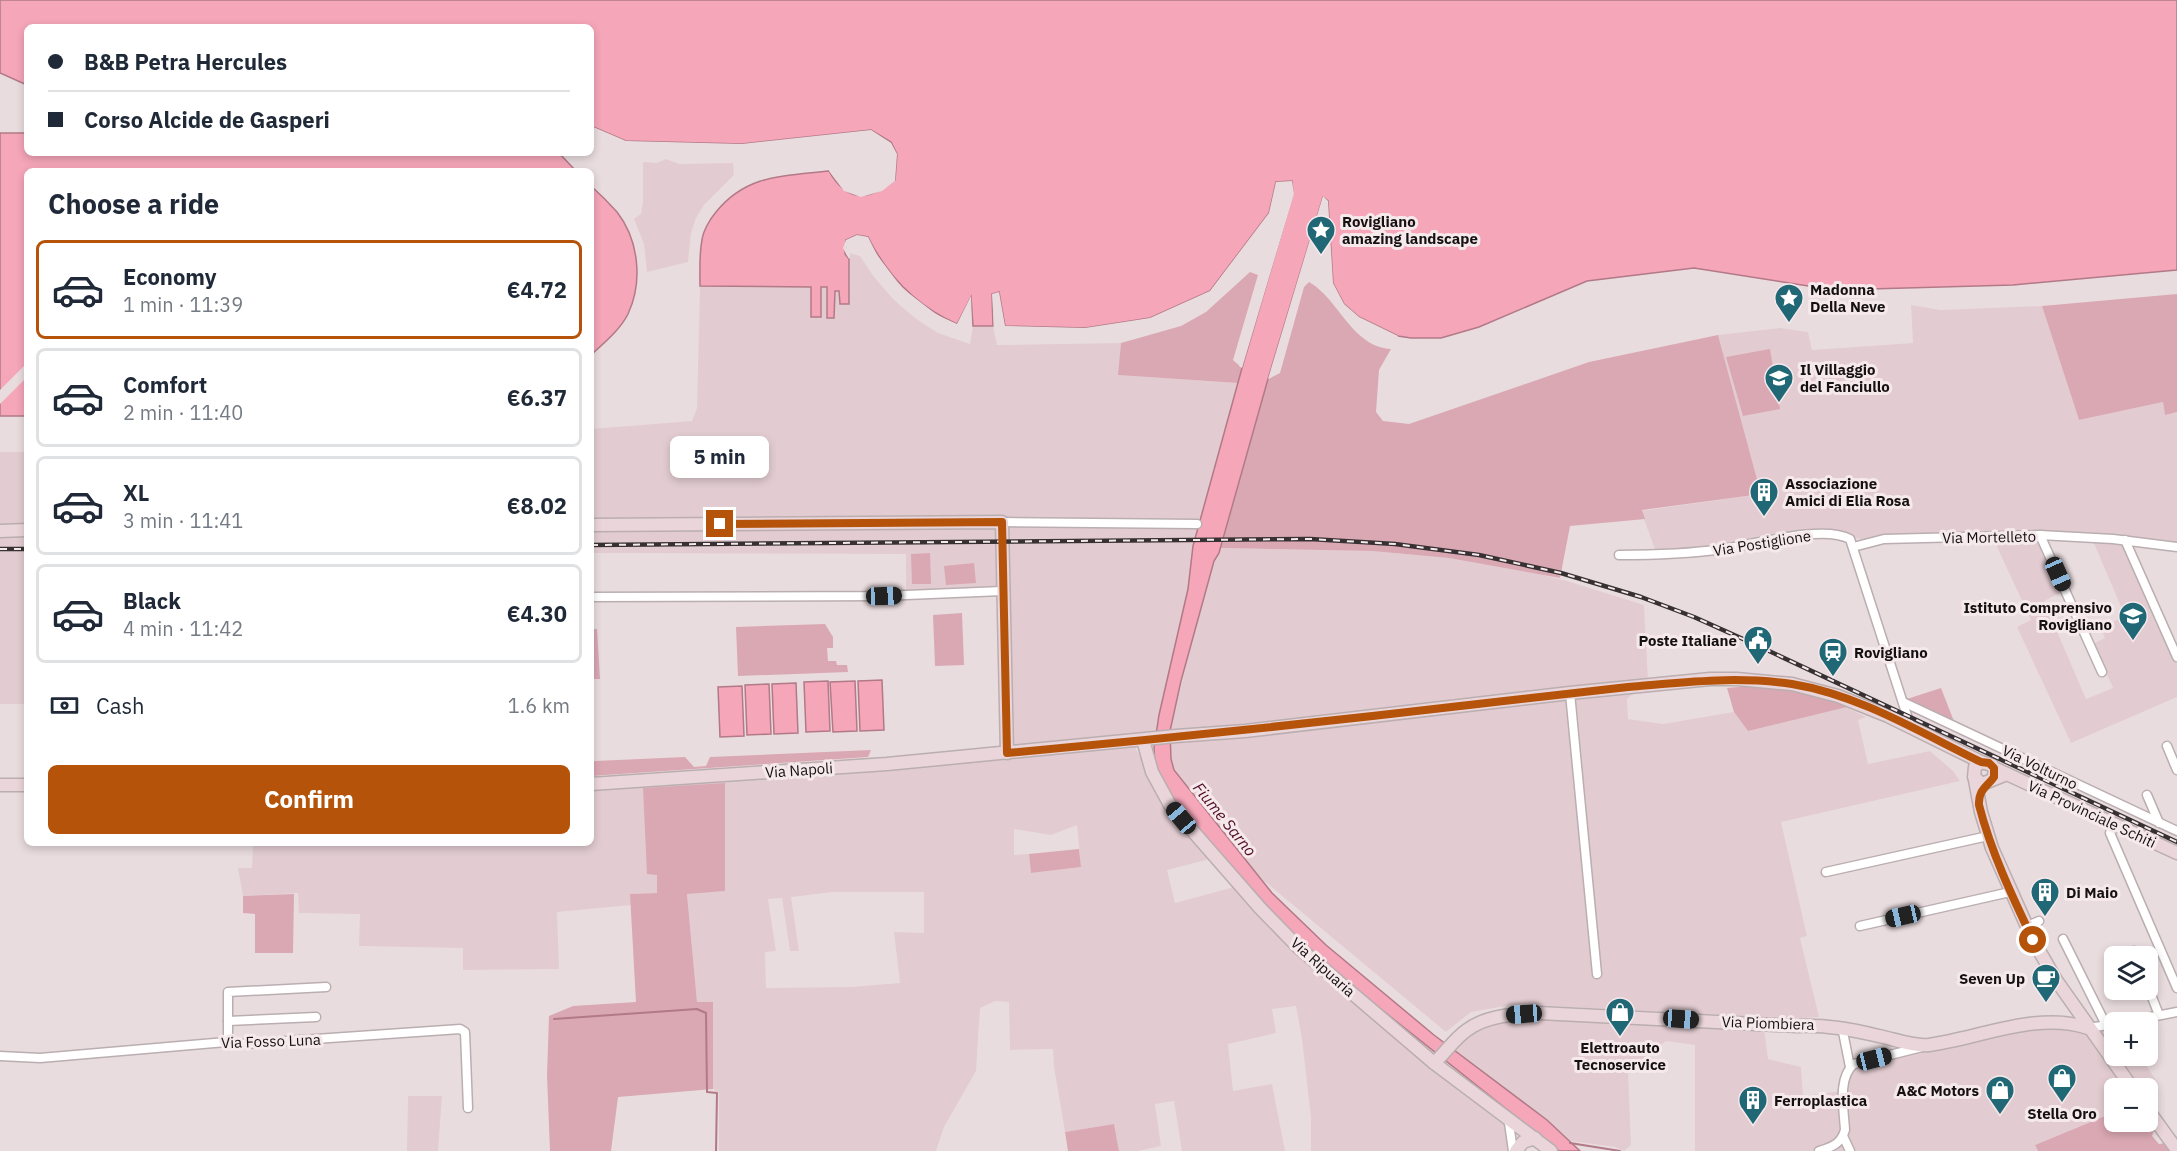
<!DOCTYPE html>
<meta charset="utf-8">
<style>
:root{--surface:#fff;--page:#f2f2f3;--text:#1f2937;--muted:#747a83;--line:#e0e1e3;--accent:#b45309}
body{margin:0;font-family:"IBM Plex Sans",sans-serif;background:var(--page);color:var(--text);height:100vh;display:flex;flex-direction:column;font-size:22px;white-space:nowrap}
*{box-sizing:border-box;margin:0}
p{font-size:20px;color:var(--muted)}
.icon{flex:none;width:33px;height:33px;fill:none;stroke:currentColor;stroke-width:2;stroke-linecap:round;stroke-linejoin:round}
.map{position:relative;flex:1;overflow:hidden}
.details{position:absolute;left:24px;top:168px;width:570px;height:678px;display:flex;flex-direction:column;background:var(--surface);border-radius:9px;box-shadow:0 3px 9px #0003}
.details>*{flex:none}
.top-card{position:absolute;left:24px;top:24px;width:570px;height:132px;border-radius:9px;box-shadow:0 3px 9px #0003;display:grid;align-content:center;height:132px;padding:0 24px;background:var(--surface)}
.controls{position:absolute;left:2104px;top:946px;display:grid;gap:12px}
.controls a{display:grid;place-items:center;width:54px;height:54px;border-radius:9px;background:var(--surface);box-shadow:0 3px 9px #0003;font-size:30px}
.end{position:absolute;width:27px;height:27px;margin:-14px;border:8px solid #b45309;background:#fff;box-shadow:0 0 0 3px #fff}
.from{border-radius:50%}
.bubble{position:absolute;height:42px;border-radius:9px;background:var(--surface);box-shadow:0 3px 9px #0003;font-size:20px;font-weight:700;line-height:42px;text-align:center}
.car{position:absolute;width:18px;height:36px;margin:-18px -9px;border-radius:8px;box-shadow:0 0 4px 2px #0007;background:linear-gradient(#222 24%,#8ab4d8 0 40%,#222 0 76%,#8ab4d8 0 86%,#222 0)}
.top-card b{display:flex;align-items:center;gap:21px;height:57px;font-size:22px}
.top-card b+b{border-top:2px solid var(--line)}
.top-card i{width:15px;height:15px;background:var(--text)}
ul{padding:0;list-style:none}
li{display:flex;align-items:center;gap:18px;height:99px;margin:0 12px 9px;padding:0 12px;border:3px solid var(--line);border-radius:9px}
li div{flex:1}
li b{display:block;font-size:22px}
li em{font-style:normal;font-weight:700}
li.on{border-color:var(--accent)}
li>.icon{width:54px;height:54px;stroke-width:1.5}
h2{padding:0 24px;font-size:27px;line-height:72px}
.pay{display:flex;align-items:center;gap:15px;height:66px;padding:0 24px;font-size:22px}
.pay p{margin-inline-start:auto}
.button{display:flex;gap:12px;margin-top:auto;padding:12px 24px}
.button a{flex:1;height:69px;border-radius:9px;background:var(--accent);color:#fff;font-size:24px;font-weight:700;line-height:69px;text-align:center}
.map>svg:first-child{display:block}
.built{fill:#e2ccd1;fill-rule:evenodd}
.green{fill:#daa8b3}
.water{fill:#f5a6b9;stroke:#b27987;stroke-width:1.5}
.pier{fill:#e9dcdf}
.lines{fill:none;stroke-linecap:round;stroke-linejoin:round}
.stream{stroke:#b27987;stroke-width:2}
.street-casing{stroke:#baaeb0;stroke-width:11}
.secondary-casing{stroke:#baaeb0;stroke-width:15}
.street{stroke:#fff;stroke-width:8}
.secondary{stroke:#ead5da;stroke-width:12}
.rail-casing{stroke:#373133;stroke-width:4.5}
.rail{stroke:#f6e9ec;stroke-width:2;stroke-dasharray:7;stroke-linecap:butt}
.route{stroke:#b45309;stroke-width:8}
.labels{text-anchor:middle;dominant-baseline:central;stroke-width:6;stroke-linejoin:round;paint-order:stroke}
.poi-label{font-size:15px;font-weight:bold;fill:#151112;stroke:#f6e9ec;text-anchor:start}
.street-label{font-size:15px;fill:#151112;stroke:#f6e9ec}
.water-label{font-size:16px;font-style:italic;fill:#4f0a24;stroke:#f6e9ec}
</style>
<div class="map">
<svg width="2177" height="1151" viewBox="0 0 2177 1151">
<rect width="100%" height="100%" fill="#e9dcdf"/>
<g class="built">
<path d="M666 159 679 164 733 163 734 175 704 205 696 218 691 233 688 262 647 272 644 244 634 219 641 214 643 201V162L657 163Z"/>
<path d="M850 253 860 256 874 277 894 300 915 318 938 333 970 344 973 326H993L997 345 1121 343 1119 375 1238 383 1193 546 1188 588 1156 734 1137 737 1136 749 1176 821 1210 859 1167 870 1175 903 1234 887 1349 997 1428 1066 1469 1093 1505 1124 1509 1151H1311V1118L1302 1039 1296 1006 1272 1009 1276 1033 1228 1044 1233 1091 1272 1084 1285 1151H1182L1174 1101 1155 1104 1161 1146 1138 1151H1119L1114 1124 1065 1132 1054 1067 1053 1049 1010 1050 1009 1002 995 1001 980 1008 976 1071 944 1127 936 1151H719V1093L713 1089V1002H697L687 893 725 891 724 783 647 874H657V893L631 894V905L557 912 559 969 463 970V948L359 946 360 914 299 913 298 893 243 896 238 868H252L253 843H591V788L1013 759 1006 589 906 590V554L591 553V429L692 421 697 408 700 286 811 287 812 317 821 287H827V318H834V291H839L840 304H849ZM1077 825 1081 867 1031 873 1029 854 1014 855V829L1051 835ZM833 892H924V933L894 932 900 983 851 987 766 988 765 952 776 951 768 899 782 898 790 951H799L791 897Z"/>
<path d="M1911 305 1940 310 2042 306 2079 420 2163 402 2165 414 2177 412V543L2039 538 2062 592 2044 601 2086 699 2113 688 2093 644 2105 638 2100 628 2125 616 2093 541 2124 543 2177 664V697L2071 743 2017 627 2031 620 1991 534 1868 540 1824 533 1724 547 1656 552 1641 511 1761 494 1718 335 1780 328 1808 332 1812 350 1913 343Z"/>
<rect x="0" y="452" width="27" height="252"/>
<path d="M1215 548 1372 551 1449 558 1522 570 1567 581 1644 605 1648 681 1627 699 1628 719 1663 724 1734 712 1748 731 1845 707 1866 717 1858 720 1868 764 1930 751 1953 771 1960 781 1781 822 1807 936 1800 938 1819 1017 1791 1019 1517 1004 1471 1012 1446 1032 1263 880 1228 839 1172 766 1170 731Z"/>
<path d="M1549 1016 1764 1028 1768 1059 1801 1067 1803 1096 1841 1091 1850 1072 1861 1066 1933 1049 2045 1027 2115 1028V1056H2140L2159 1085 2148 1093V1089H2115V1112L2035 1145 2038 1151H1695V1045L1666 1041 1628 1070 1631 1145 1624 1151 1615 1147 1571 1141 1547 1120 1455 1051 1469 1035 1485 1025 1515 1018Z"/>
<path d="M408 1096H442L438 1151H407Z"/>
</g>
<g class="green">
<path d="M1250 272 1258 275 1233 360 1242 368 1238 383 1118 375 1121 343 1181 326 1206 312Z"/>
<path d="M1309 282C1339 299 1352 347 1391 349L1379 370 1376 412 1383 421 1409 424 1589 362 1718 335 1761 494 1642 510 1645 519 1570 526 1560 578 1449 558 1372 551 1221 548 1268 379 1280 373 1304 287Z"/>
<path d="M2177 294V412L2165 415 2163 402 2079 420 2042 306Z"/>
<path d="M1770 349 1780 409 1743 416 1726 357Z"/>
<path d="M930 553 931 584H912L911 554Z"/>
<path d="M974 563 976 583 946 585 944 566Z"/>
<path d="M962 613 964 665 935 666 933 615Z"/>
<path d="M825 624 833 637V648H827L828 661H836L837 665H847L848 672 738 676 736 627Z"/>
<path d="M591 629H597L600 679H591Z"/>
<path d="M1749 686C1784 687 1818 694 1851 706L1748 731 1734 712 1727 688Z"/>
<path d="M1941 688 1955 724 1907 699Z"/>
<path d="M871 750 868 757 591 776V763L595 761 685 757 694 767 706 766 710 757Z"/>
<path d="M725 783V891L687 894 697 1002H713V1089L618 1097 611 1151H550L547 1075 549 1016 573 1006 636 1002 630 894 657 893V875L647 874 643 788Z"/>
<path d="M1079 849 1081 867 1031 873 1029 854Z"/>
<path d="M294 894 293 953H255V914L243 913V896Z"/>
<path d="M2115 1112V1122H2148V1118L2155 1128 2152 1136 2159 1144 2167 1143 2173 1151H2038L2035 1145Z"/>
<path d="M1114 1124 1119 1151H1068L1065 1132Z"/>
</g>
<g class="water">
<path d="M0 0H2177V270L2013 285 1834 290 1694 268 1587 281 1479 327 1441 338H1411L1398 336 1359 317 1344 304 1333 283 1328 201 1323 197 1268 379 1219 553 1214 561 1181 681 1170 731 1171 759 1174 770 1272 893 1326 945 1434 1035 1547 1120 1580 1151H1559L1318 959 1276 916 1176 804 1163 784 1155 766 1154 748 1159 715 1188 589 1193 546 1242 368 1293 194 1292 181 1276 182 1269 213 1210 291 1150 318 1085 328 1005 326 999 292 992 294 993 326H973L971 297 957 324C916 306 888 277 868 237L857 235 846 240 845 254 849 259V304H840L839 291H835L834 318H827V287H821V317H811V287L700 286C700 272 699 255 702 240 703 231 710 219 716 212 747 174 784 176 829 171 847 202 868 202 895 180L897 154 891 142 871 130 742 144 626 141 591 126V27H27V85L0 73Z"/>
<path d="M0 133H27V153H559L576 171H27V416H0Z"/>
<path d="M591 186C600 194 609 203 617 212 639 240 643 282 628 314 620 330 604 343 591 355Z"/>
<path d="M882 680 884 730 860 731 858 681Z"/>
<path d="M828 681 830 731 806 732 804 682Z"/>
<path d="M855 681 857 731 833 732 830 682Z"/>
<path d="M796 683 798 733 774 734 772 684Z"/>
<path d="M769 684 771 734 747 735 745 685Z"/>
<path d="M742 686 744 736 720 737 718 687Z"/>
</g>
<g class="pier">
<path d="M591 126 626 141 742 144 871 130 891 143 897 154 895 181 882 191 861 197 844 191 829 171 830 168 846 189 861 194 881 188 892 179 894 155 889 145 870 133 742 147 626 144 591 130Z"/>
<path d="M1292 181 1294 194 1242 368 1239 366 1290 194 1289 184 1279 185 1271 215 1211 293 1151 321 1085 331 1004 329 996 296V326L994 329 992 294 999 292 1005 326 1085 328 1150 318 1210 291 1269 213 1276 182Z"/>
<path d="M1323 196 1328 201 1333 283 1344 304 1359 317 1398 336 1397 339 1357 320 1342 306 1330 284 1324 202 1272 377 1268 379Z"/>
<path d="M857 235 868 237 877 255 902 288 937 315 957 324 971 296 972 329 970 326 969 307 960 325 957 327 935 318 900 290 875 257 866 240 857 238 849 242 846 248 850 255 849 259 843 248 846 240Z"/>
<path d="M27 363V377L0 404V390Z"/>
</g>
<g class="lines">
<g class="stream">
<path d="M554 1019 697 1009 706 1013 707 1092 717 1093 716 1151"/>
<path d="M1570 1143 1620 1151"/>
</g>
<g class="street-casing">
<g id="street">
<path d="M1002 522 1197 524"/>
<path d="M2040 535 2102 672"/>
<path d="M2125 540 2177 657"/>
<path d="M1853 547 1884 539 2040 535 2113 539 2177 547"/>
<path d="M1619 555C1654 555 1687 554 1722 549 1754 545 1822 524 1850 539L1911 728"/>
<path d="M591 597 883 596 1002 591"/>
<path d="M1570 693 1597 974"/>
<path d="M1903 702 2177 831"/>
<path d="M2167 746 2177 770"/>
<path d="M2147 795 2159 823"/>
<path d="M2113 824 2110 833 2177 988"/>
<path d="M1826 872 1988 836"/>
<path d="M1860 926 2010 892"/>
<path d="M2027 926 2039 921"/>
<path d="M2063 939 2106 1025"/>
<path d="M2134 951 2137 957"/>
<path d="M2148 987 2159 1015"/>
<path d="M228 1021 316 1017"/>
<path d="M2121 1023 2177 1012"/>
<path d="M1842 1027 1850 1067"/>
<path d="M2088 1028 2115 1024"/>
<path d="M228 1042V992L326 987"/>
<path d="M0 1056 40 1058 226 1042 244 1044 460 1029 465 1032 468 1108"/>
<path d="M1507 1119 1509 1123 1513 1151"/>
<path d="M1843 1136 1850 1151"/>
<path d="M1819 1151C1832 1147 1841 1144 1845 1130 1844 1110 1837 1078 1854 1064L1922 1047"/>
</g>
</g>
<g class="secondary-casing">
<g id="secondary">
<path d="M591 525 1002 522 1007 753"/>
<path d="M0 531 27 530"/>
<path d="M1143 740 1152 772 1170 805 1260 908 1298 947 1434 1063 1551 1151"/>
<path d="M1994 768 2177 853"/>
<path d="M1993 779 1995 771 1992 765 1981 762 1975 767 1974 777 1982 784 2007 774"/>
<path d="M1975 780 1981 812 1992 848 2033 940 2056 980 2133 1089"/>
<path d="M591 784 887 764 1176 736 1245 731 1570 693 1710 679H1737L1792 684 1838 696 1888 716 1981 762"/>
<path d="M0 785H27"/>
<path d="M1434 1063C1445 1053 1455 1038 1467 1030 1487 1015 1515 1014 1539 1013L1797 1026C1828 1025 1849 1029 1879 1036 1894 1039 1914 1047 1929 1045 1980 1038 2037 1011 2088 1028"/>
<path d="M2148 1110 2177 1150"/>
<path d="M1516 1151 1523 1142 1535 1138"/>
</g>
</g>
<use href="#street" class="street"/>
<use href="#secondary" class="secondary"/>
<g class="rail-casing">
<g id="rail">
<path d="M591 545 1310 539 1395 544 1479 555 1561 573 1641 597 1694 617 1752 643 2177 842"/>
<path d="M0 549H27"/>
</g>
</g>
<use href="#rail" class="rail"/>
</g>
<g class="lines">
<path class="route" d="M720 524 1002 522 1007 753C1161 739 1315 723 1469 705 1522 699 1575 693 1628 687 1684 682 1737 676 1792 684 1860 695 1921 733 1981 762L1989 763 1994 768V777C1987 787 1978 790 1979 805 1991 852 2012 896 2033 940"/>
</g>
<defs>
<g id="sight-pin" transform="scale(1.5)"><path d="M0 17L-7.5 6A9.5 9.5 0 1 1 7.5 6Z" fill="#216876" stroke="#f6e9ec"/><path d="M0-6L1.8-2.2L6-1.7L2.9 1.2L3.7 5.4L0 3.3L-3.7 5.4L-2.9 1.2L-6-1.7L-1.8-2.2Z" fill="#fff"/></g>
<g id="school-pin" transform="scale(1.5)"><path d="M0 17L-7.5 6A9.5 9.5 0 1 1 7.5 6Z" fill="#216876" stroke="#f6e9ec"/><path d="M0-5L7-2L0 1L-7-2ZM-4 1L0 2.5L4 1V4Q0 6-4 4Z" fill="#fff"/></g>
<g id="building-pin" transform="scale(1.5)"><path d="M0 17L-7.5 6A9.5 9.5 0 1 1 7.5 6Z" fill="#216876" stroke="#f6e9ec"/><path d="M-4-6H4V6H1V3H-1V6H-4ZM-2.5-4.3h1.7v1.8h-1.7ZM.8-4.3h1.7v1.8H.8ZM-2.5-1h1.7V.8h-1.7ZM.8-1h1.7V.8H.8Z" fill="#fff"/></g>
<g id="civic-pin" transform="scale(1.5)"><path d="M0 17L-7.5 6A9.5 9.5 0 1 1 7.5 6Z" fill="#216876" stroke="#f6e9ec"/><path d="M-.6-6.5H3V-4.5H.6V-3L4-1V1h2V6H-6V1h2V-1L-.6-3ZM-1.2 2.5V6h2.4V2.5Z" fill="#fff"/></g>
<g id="station-pin" transform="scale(1.5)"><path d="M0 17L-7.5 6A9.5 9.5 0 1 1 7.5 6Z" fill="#216876" stroke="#f6e9ec"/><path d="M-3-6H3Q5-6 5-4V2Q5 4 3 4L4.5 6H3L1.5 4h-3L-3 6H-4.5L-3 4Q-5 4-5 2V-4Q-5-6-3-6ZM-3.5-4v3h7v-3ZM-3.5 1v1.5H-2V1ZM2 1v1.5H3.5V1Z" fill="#fff"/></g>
<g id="cafe-pin" transform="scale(1.5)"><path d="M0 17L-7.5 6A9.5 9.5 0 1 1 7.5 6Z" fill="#216876" stroke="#f6e9ec"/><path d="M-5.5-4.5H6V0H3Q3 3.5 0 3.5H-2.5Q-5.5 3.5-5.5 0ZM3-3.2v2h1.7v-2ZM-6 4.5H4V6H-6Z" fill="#fff"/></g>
<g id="shop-pin" transform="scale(1.5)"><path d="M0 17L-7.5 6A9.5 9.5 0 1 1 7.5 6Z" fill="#216876" stroke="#f6e9ec"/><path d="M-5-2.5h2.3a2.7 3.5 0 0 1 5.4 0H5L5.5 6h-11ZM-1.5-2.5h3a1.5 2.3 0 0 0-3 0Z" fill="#fff"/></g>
</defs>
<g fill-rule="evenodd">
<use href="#sight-pin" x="1321" y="230"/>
<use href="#sight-pin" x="1789" y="298"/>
<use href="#school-pin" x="1779" y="378"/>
<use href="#building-pin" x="1764" y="492"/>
<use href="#school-pin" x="2133" y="616"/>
<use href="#civic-pin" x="1758" y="640"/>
<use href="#station-pin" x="1833" y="652"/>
<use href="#building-pin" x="2045" y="892"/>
<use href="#cafe-pin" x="2046" y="978"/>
<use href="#shop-pin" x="1620" y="1012"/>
<use href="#shop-pin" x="2062" y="1078"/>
<use href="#shop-pin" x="2000" y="1090"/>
<use href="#building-pin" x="1753" y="1100"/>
</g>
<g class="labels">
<g class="poi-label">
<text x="1342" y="221">Rovigliano<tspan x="1342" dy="17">amazing landscape</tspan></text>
<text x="1810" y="289">Madonna<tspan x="1810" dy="17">Della Neve</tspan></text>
<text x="1800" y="369">Il Villaggio<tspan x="1800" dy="17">del Fanciullo</tspan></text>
<text x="1785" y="483">Associazione<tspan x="1785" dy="17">Amici di Elia Rosa</tspan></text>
<text x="2112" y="607" text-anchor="end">Istituto Comprensivo<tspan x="2112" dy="17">Rovigliano</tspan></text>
<text x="1737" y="640" text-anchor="end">Poste Italiane</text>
<text x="1854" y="652">Rovigliano</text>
<text x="2066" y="892">Di Maio</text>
<text x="2025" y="978" text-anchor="end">Seven Up</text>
<text x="1620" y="1047" text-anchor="middle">Elettroauto<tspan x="1620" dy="17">Tecnoservice</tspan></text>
<text x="1979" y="1090" text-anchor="end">A&amp;C Motors</text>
<text x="1774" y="1100">Ferroplastica</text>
<text x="2062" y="1113" text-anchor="middle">Stella Oro</text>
</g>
<g class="street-label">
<text transform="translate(1989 537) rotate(-1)">Via Mortelleto</text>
<text transform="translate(1762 543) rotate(-9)">Via Postiglione</text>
<text transform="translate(2040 767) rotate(26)">Via Volturno</text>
<text transform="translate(799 770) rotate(-4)">Via Napoli</text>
<text transform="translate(2092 814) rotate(25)">Via Provinciale Schiti</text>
<text transform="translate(1323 967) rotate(42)">Via Ripuaria</text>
<text transform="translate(1768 1023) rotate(2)">Via Piombiera</text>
<text transform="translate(271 1041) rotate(-2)">Via Fosso Luna</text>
</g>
<g class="water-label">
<text transform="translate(1225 819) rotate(51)">Fiume Sarno</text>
</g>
</g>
</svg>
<div class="controls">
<a><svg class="icon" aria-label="layers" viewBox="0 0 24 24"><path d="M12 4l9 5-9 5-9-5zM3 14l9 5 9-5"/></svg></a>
<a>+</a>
<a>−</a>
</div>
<i class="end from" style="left:2033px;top:940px"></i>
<i class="end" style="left:720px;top:524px"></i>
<div class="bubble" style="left:670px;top:436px;width:99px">5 min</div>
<i class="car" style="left:2058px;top:574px;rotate:156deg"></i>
<i class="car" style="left:884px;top:596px;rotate:88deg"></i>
<i class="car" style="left:1181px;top:818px;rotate:320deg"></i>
<i class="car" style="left:1903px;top:916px;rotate:257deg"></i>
<i class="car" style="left:1524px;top:1014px;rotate:266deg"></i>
<i class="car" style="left:1681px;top:1019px;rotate:94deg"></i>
<i class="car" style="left:1874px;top:1059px;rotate:76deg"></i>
<div class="top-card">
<b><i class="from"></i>B&amp;B Petra Hercules</b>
<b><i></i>Corso Alcide de Gasperi</b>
</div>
<section class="details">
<h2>Choose a ride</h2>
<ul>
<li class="on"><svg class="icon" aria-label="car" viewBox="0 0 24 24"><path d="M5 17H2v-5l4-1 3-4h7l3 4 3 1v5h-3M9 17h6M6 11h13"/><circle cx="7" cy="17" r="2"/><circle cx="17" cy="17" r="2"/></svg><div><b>Economy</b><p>1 min · 11:39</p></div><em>€4.72</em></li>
<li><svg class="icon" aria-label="car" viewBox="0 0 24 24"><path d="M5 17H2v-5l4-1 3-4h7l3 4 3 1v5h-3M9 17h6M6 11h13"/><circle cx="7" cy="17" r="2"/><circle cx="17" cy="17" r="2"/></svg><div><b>Comfort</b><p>2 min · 11:40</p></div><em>€6.37</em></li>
<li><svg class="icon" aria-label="car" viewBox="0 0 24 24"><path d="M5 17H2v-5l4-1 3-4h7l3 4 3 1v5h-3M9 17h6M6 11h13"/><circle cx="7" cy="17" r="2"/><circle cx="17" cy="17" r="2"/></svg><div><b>XL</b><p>3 min · 11:41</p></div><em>€8.02</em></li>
<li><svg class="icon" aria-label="car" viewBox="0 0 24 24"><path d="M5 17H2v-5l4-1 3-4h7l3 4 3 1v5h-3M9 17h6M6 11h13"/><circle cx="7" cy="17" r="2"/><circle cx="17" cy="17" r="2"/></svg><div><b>Black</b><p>4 min · 11:42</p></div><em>€4.30</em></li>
</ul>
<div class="pay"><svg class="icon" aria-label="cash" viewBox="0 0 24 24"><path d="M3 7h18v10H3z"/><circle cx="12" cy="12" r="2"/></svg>Cash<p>1.6 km</p></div>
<div class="button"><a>Confirm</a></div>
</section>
</div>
